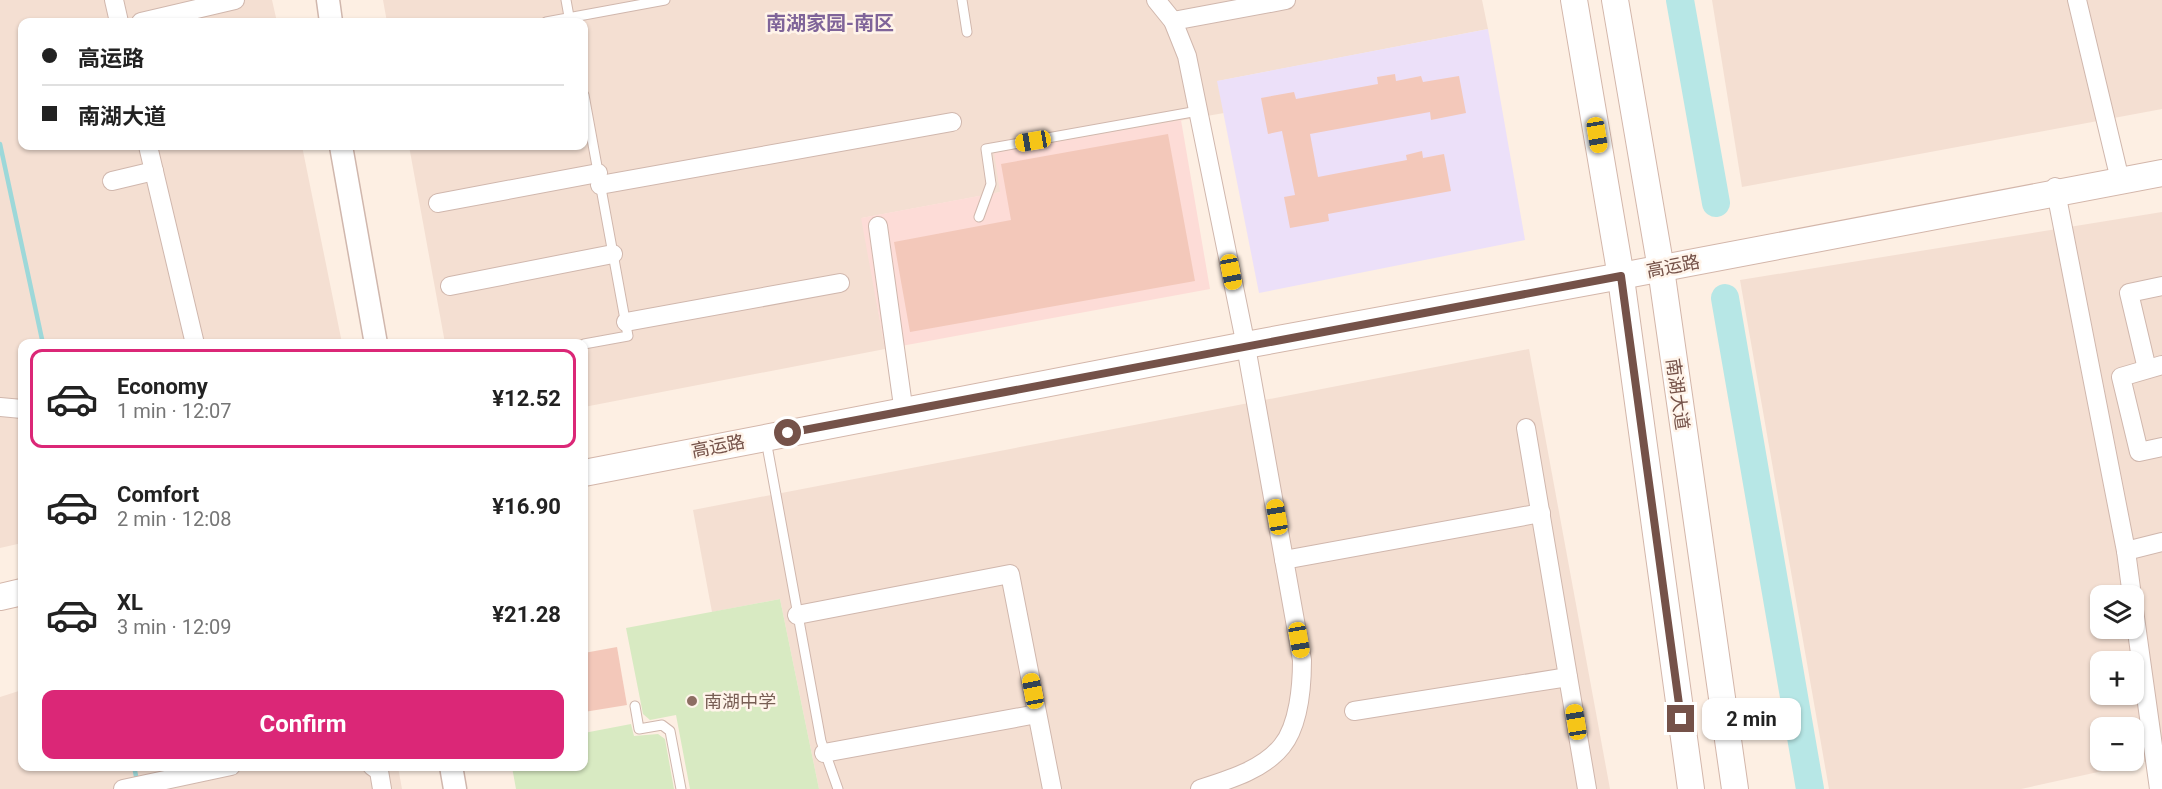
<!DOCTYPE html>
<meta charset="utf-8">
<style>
:root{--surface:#fff;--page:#f6f6f6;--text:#222;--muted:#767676;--line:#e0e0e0;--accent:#db2777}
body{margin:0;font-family:Roboto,"Noto Sans SC",sans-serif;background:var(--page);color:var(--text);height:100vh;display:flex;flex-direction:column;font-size:22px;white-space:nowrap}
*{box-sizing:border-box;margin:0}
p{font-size:20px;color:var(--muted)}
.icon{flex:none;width:33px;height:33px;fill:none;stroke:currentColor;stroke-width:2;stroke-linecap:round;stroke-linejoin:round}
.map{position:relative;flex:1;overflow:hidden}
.drawer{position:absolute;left:18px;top:339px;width:570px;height:432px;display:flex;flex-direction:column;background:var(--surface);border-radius:12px;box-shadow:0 2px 4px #0004}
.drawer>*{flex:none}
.top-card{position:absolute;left:18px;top:18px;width:570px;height:132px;border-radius:12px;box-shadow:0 2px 4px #0004;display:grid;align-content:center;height:132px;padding:0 24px;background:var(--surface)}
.fabs{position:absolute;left:2090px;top:585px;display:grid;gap:12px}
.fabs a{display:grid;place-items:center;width:54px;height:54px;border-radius:12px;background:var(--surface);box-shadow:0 2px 4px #0004;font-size:30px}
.end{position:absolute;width:27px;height:27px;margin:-14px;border:8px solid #755249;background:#fff;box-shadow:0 0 0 3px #fff}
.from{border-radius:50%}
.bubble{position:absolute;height:42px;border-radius:12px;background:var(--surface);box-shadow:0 2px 4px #0004;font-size:20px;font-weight:700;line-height:42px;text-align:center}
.car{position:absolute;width:18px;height:36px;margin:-18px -9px;border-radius:8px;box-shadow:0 0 4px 2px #0007;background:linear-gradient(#f5c518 24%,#345 0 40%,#f5c518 0 76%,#345 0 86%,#f5c518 0)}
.top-card b{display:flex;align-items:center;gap:21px;height:57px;font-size:22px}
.top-card b+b{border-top:2px solid var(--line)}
.top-card i{width:15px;height:15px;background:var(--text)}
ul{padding:10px 0 0;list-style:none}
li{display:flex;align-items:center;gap:18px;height:99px;margin:0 12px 9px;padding:0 12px;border:3px solid transparent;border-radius:12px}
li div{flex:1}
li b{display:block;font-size:22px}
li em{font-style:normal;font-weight:700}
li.current{border-color:var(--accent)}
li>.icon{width:54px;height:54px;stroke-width:1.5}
.action{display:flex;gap:12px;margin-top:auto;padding:12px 24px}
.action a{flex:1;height:69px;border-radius:12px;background:var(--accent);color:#fff;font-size:24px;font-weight:700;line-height:69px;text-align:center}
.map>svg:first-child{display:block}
.residential{fill:#f4dfd2;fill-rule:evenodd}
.commercial{fill:#fddcd7}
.education{fill:#ece0f9}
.green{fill:#d8eac2}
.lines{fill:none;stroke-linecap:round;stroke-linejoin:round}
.stream{stroke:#9dd8d9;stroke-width:4.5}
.river{stroke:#b7e7e6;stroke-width:28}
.building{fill:#f3c8ba}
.service-casing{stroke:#d0b7ad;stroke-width:11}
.minor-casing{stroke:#d0b7ad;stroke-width:20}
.tertiary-casing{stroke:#d0b7ad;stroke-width:25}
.secondary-casing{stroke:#d3b6aa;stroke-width:28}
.service{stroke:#fff;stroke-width:9}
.minor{stroke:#fff;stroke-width:18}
.tertiary{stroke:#fff;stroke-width:22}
.secondary{stroke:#fff;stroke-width:26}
.route{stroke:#755249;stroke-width:8}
.education-dot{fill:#8d6e63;stroke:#fff4ea;stroke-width:2}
.labels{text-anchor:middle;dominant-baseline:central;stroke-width:5;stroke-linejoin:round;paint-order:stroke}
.street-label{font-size:18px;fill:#755249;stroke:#fff4ea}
.education-label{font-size:18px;fill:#785e54;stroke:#fff4ea;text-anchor:start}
.neighbourhood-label{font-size:20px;font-weight:bold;fill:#7f6499;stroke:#fff4ea}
</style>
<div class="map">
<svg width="2162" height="789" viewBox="0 0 2162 789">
<rect width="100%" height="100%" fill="#fdefe3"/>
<g class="residential">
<path d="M0 0H272L277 22H22V146H302L342 343 22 344V543L0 548Z"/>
<path d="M383 0H1482L1488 29 1218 81 1224 113 995 153 1001 192 862 218 885 349 584 407V344L445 343 409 146H584V22H387Z"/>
<path d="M1712 0H2162V109L1742 187Z"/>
<path d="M2162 212V758L2021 789H1829L1740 280ZM2100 596H2133V628H2100ZM2100 662H2133V694H2100ZM2100 728H2133V760H2100Z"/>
<path d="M1529 349 1610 789H819L780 599 712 612 693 510Z"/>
<path d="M22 690V766L398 767 402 789H0V697Z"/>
</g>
<path class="commercial" d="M1181 120 1210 289 885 349 861 218 1000 192 994 153Z"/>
<path class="education" d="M1488 29 1525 240 1259 293 1217 81Z"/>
<g class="green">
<path d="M780 599 819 789H690L676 715 650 720 643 714 626 628Z"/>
<path d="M631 724 634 736 658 734 665 739 674 789H516L512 767 584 766V733Z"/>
</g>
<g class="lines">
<g class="stream">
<path d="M0 144 43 344"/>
<path d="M134 766 137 781"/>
</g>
<g class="river">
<path d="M1680 0 1716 203"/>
<path d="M1725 298 1810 789"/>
</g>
</g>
<g class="building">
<path d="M1395 74 1396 81 1421 76 1423 82 1459 76 1466 113 1431 120 1430 112 1310 134 1318 177 1407 160 1406 155 1422 151 1423 158 1444 154 1451 191 1328 214 1329 221 1290 228 1284 197 1295 195 1282 131 1268 134 1261 98 1294 92 1296 99 1378 84 1377 77Z"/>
<path d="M1168 134 1195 281 910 332 894 242 1011 220 1001 164Z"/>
<path d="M617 647 627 705 584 712V653Z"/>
</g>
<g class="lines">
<g class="service-casing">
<g id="service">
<path d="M566 0 570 22"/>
<path d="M962 0 967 32"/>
<path d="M546 22 665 0"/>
<path d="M584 95 628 336 584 344"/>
<path d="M979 217 991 184 986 149 1198 111"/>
<path d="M766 440 821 741 838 789"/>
<path d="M635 706 639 729 662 725 670 731 681 789"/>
</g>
</g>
<g class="minor-casing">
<g id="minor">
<path d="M114 0 119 22"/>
<path d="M1156 0 1173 21 1187 56 1245 341 1302 660C1302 685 1299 725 1282 746 1263 770 1228 780 1200 789"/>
<path d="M2077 0 2120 180"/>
<path d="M1173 21 1286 0"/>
<path d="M141 22 235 0"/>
<path d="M148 146 195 344"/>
<path d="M112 181 154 171"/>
<path d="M600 185 952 122"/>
<path d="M2055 187 2126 551 2132 596"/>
<path d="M438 203 598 173"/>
<path d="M878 226 903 406"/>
<path d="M450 286 613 254"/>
<path d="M626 322 840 283"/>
<path d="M2162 365 2121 377 2139 452 2162 447"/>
<path d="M2147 369 2129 293 2162 286"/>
<path d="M0 407 22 409"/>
<path d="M1526 428 1587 789"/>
<path d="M2126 551 2162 542"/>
<path d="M1284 560 1541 513"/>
<path d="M2133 603 2159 789"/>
<path d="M797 615 1010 574 1052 789"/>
<path d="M1354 711 1568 677"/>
<path d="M824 753 1037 714"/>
<path d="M372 766 379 771 382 789"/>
<path d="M123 789 231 766"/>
</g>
</g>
<g class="tertiary-casing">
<g id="tertiary">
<path d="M328 0 331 22"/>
<path d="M341 146 376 344"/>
<path d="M451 766 455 789"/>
</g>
</g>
<g class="secondary-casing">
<g id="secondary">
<path d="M1574 0 1620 271 1691 789"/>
<path d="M1615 0 1661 269 1735 789"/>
<path d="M584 473 1246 345 1621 276 2162 173"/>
<path d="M0 597 22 592"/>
</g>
</g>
<use href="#service" class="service"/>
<use href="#minor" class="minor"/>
<use href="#tertiary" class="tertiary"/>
<use href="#secondary" class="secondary"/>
</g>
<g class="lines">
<path class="route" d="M788 433 1621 276 1681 719"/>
</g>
<circle class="education-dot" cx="692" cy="701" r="6"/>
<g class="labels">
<g class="street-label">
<text transform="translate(1673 266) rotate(-11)">高运路</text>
<text transform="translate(1678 394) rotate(82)">南湖大道</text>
<text transform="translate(718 446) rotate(-11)">高运路</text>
</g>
<g class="education-label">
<text x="704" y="701">南湖中学</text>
</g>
<g class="neighbourhood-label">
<text x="830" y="23">南湖家园-南区</text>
</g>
</g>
</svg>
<div class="fabs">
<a><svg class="icon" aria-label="layers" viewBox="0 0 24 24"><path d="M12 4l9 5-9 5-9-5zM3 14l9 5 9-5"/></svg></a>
<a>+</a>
<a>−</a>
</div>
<i class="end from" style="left:788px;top:433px"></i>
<i class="end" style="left:1681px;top:719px"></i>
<div class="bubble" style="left:1702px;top:698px;width:99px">2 min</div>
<i class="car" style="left:1597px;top:135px;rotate:171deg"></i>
<i class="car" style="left:1033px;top:141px;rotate:260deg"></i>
<i class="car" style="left:1231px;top:272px;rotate:169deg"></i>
<i class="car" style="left:1277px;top:517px;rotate:350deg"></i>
<i class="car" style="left:1299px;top:640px;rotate:170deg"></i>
<i class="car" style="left:1033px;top:691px;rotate:349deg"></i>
<i class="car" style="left:1576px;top:722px;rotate:351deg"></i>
<div class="top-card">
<b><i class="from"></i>高运路</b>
<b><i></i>南湖大道</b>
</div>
<section class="drawer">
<ul>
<li class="current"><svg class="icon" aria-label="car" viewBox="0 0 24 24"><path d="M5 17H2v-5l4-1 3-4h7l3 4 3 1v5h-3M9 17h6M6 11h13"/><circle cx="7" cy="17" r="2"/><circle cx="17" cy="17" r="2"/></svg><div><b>Economy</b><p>1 min · 12:07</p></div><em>¥12.52</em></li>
<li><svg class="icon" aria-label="car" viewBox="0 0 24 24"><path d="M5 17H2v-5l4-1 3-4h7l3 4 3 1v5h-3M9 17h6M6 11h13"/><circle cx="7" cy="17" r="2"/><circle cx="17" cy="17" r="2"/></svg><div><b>Comfort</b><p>2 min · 12:08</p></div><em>¥16.90</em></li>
<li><svg class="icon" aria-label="car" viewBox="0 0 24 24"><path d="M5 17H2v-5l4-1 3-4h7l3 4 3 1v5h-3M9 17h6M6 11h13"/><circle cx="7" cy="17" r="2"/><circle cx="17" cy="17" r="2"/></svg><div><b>XL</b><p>3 min · 12:09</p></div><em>¥21.28</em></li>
</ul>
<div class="action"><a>Confirm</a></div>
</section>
</div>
